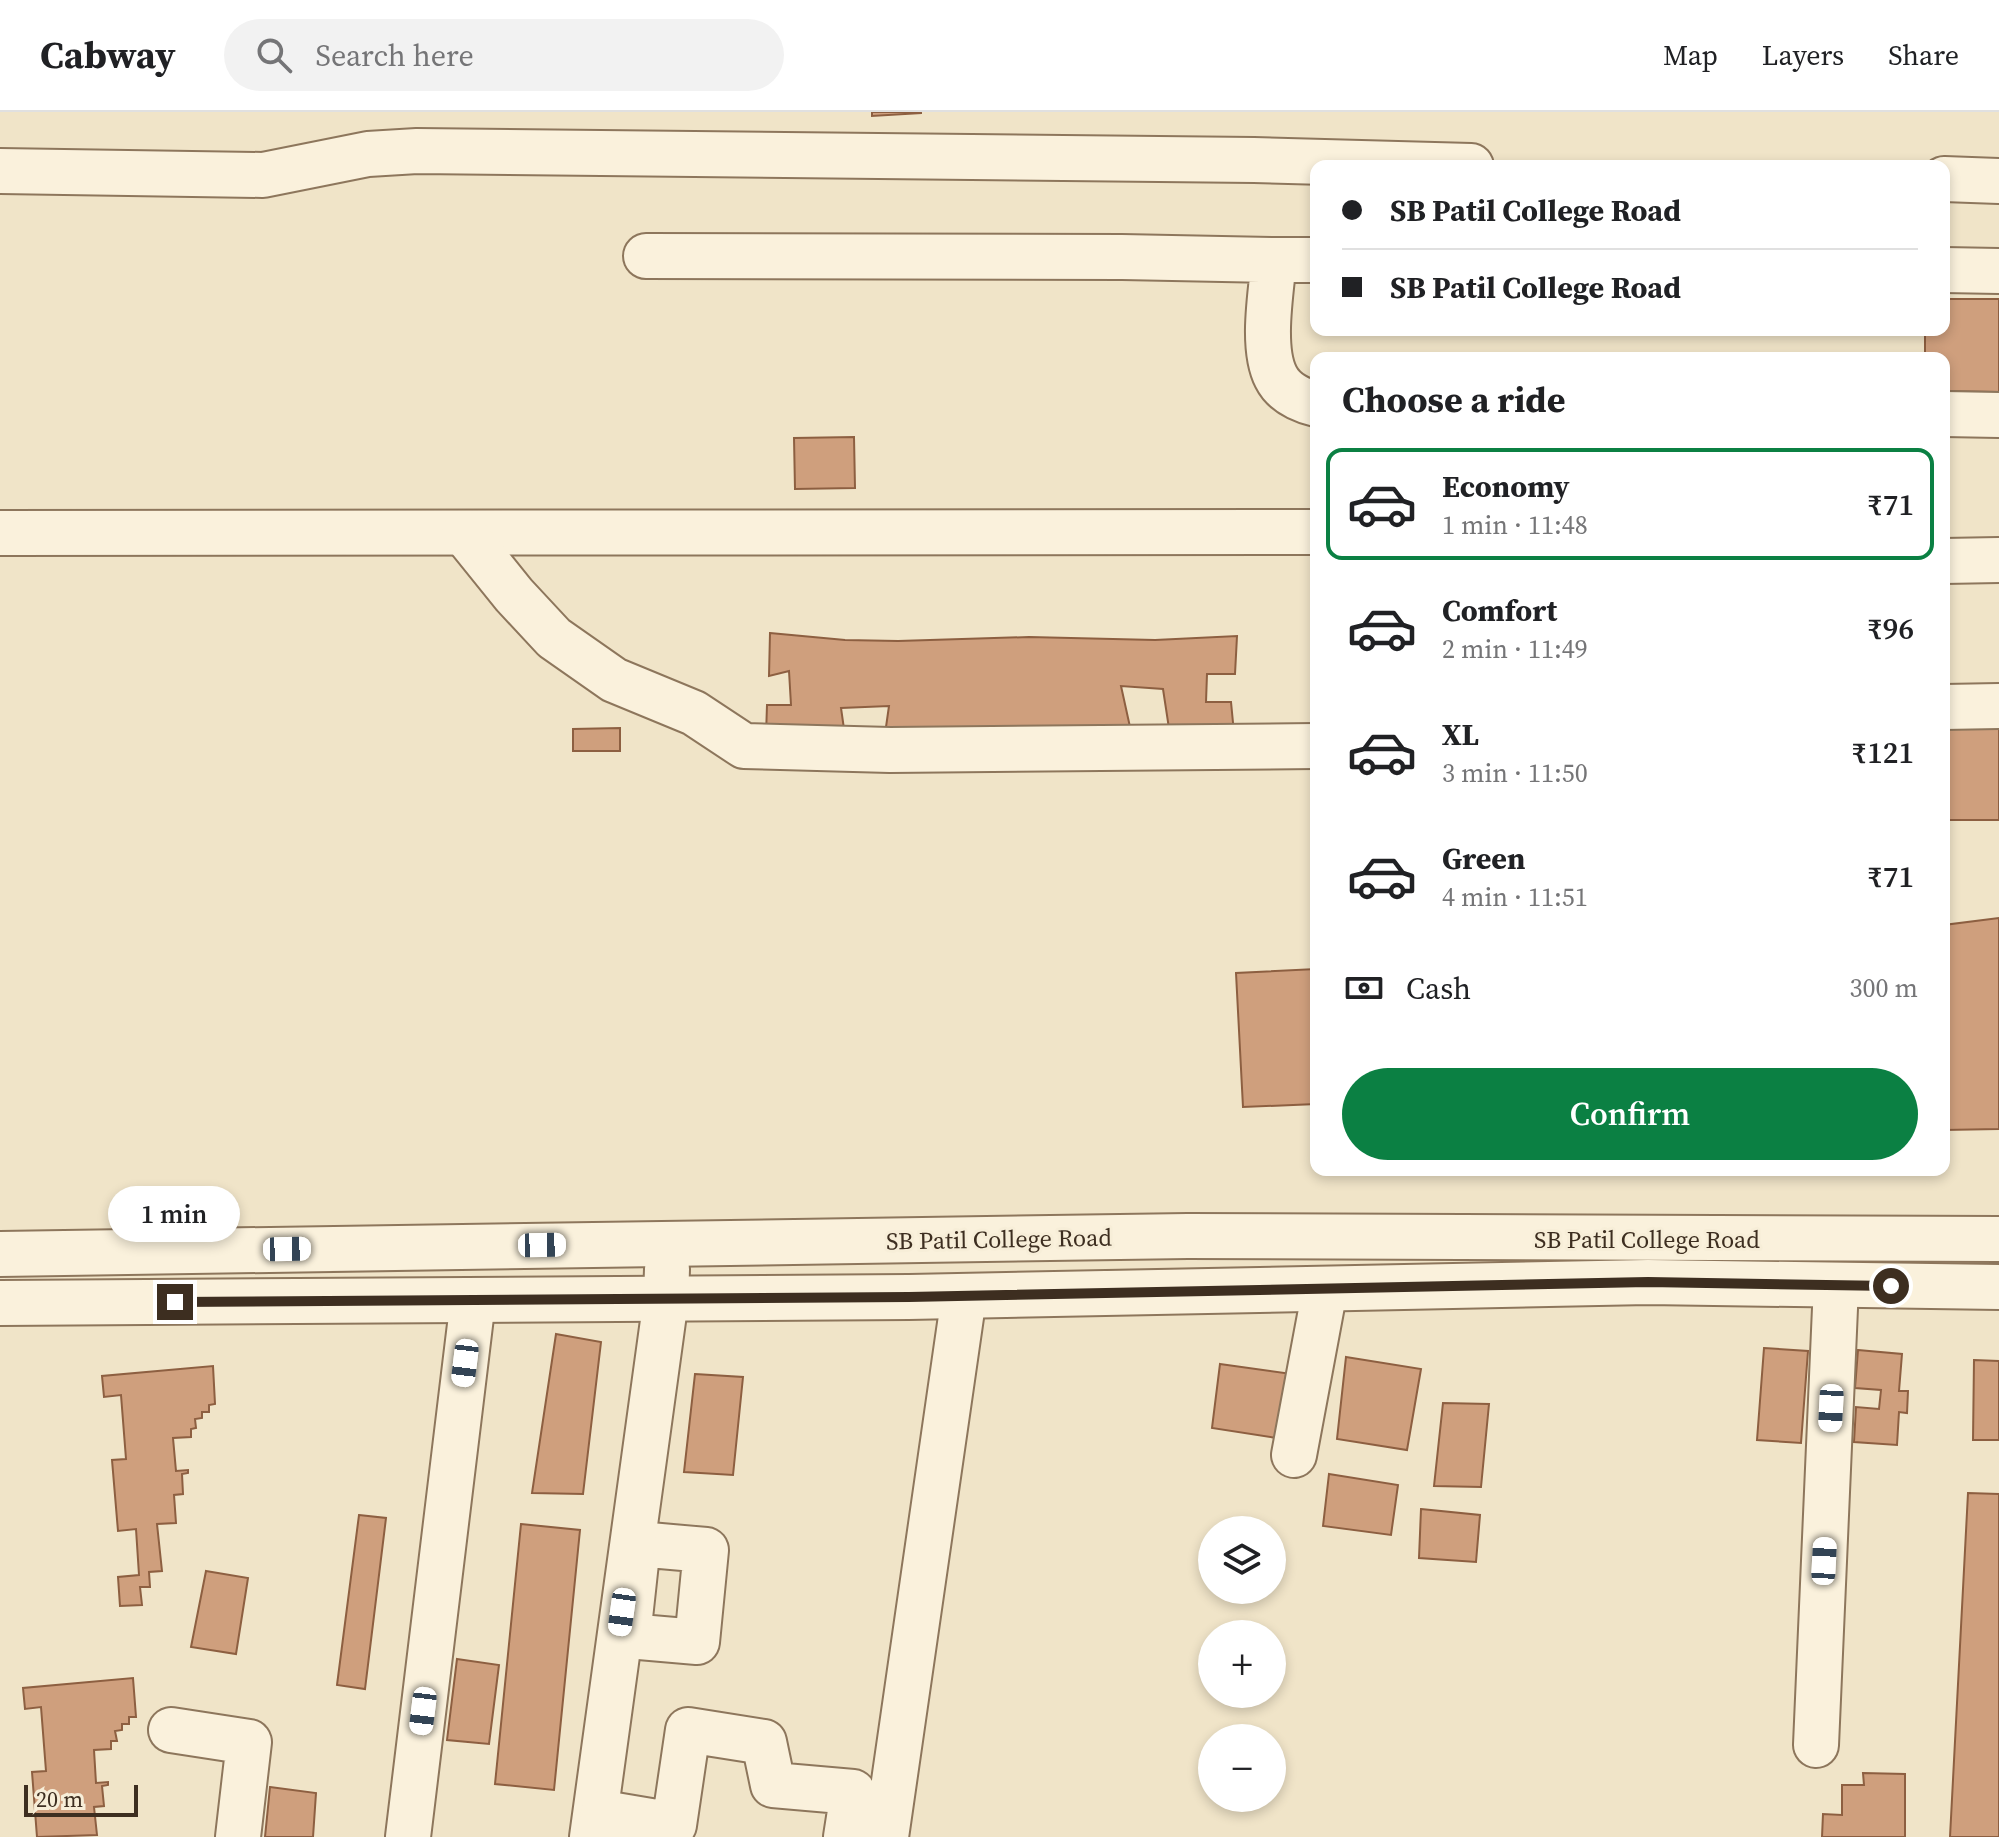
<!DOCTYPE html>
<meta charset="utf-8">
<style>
:root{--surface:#fff;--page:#f2f2f2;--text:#202124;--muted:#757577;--line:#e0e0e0;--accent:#0b8043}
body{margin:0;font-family:"Source Serif 4",serif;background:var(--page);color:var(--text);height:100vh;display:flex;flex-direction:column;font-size:30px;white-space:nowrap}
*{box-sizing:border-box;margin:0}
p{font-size:26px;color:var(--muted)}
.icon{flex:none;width:44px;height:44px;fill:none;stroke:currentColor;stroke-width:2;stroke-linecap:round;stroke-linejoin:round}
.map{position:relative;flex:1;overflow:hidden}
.details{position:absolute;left:1310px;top:240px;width:640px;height:824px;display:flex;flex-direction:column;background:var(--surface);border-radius:16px;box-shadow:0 4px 12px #0003}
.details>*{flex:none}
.guide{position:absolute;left:1310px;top:48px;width:640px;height:176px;border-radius:16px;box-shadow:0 4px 12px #0003;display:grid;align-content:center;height:176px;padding:0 32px;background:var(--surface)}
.tools{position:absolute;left:1198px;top:1404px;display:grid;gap:16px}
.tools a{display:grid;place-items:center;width:88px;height:88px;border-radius:50%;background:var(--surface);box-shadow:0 4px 12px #0003;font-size:40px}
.scale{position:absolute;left:24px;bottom:20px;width:114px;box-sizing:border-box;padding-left:8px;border:4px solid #3d2e20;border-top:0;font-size:22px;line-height:28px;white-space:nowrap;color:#3d2e20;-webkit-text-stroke:6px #f7eed8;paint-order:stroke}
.end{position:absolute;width:36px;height:36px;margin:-18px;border:10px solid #3d2e20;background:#fff;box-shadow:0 0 0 4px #fff}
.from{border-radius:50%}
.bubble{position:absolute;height:56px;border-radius:28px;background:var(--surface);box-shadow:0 4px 12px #0003;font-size:26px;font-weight:600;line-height:56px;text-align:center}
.car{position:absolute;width:24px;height:48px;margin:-24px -12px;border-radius:10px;box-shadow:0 0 6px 2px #0007;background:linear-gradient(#fff 24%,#345 0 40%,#fff 0 76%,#345 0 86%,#fff 0)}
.guide b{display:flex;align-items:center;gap:28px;height:76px;font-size:30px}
.guide b+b{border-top:2px solid var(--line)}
.guide i{width:20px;height:20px;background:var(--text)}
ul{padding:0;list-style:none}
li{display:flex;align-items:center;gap:24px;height:112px;margin:0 16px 12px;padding:0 16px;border:4px solid transparent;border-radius:16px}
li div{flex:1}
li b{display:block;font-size:30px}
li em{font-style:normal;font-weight:600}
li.active{border-color:var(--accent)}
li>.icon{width:72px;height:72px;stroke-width:1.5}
h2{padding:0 32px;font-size:36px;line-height:96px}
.pay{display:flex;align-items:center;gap:20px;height:88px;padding:0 32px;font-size:30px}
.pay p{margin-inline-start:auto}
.primary-button{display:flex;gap:16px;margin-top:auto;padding:16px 32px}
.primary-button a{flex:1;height:92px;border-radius:48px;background:var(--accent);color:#fff;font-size:32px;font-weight:600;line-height:92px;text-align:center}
header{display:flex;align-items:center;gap:48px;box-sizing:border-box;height:112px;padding:0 40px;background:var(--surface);border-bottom:2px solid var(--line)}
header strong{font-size:38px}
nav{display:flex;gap:44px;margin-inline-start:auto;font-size:28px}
.search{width:560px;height:72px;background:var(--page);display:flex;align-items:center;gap:20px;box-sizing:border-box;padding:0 28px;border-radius:44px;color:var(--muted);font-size:30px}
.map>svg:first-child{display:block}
.building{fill:#cf9f7d;stroke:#8d5f41;stroke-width:2}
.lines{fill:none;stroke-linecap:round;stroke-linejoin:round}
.minor-casing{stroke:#8d765c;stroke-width:48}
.minor{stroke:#faf1dc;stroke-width:44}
.route{stroke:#3d2e20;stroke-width:10}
.labels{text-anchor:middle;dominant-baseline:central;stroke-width:6;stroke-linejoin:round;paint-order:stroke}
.street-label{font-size:24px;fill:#3d2e20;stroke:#f7eed8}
</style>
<header>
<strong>Cabway</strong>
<div class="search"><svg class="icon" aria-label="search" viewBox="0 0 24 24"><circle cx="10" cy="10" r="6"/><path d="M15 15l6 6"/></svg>Search here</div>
<nav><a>Map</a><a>Layers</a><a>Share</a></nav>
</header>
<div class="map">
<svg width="1999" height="1725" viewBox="0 0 1999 1725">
<rect width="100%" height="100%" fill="#f0e4c8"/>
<g class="building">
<path d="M872 0H921V1L872 4Z"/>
<path d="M1944 187H1999V280L1944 279V246H1925V218H1944Z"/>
<path d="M854 325 855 376 795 377 794 326Z"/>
<path d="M770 521 845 528 898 529 1029 525 1155 528 1237 524 1235 562H1207L1206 590H1231L1234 621 1170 623 1163 577 1121 574 1132 624 884 629 889 594 841 596 846 631 766 623 767 593H791L789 559 769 564Z"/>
<path d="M1999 611V708H1944V613Z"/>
<path d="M620 616V639H573V617Z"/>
<path d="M1999 806V1017L1944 1018V813Z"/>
<path d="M1316 857V992L1243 995 1236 861Z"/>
<path d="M556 1222 601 1230 583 1382 532 1381Z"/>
<path d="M1764 1236 1808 1239 1801 1331 1757 1328Z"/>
<path d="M1858 1238 1902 1242 1899 1279H1908L1907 1301 1899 1300 1897 1333 1854 1330 1856 1295 1879 1297 1881 1278 1855 1276Z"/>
<path d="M1346 1245 1421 1257 1407 1338 1337 1327Z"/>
<path d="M1974 1248 1999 1249V1328H1973Z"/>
<path d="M1220 1252 1292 1262 1283 1327 1212 1316Z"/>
<path d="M213 1254 215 1292 209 1293V1300H202V1306L195 1307 196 1316 191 1317V1325L173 1326 176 1359 188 1358V1361L182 1362 183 1382 174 1383 176 1411 157 1412 162 1459 149 1460 150 1475H140L142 1493 120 1494 118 1465 139 1463 136 1417 118 1419 112 1348 126 1347 121 1283 104 1285 102 1264Z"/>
<path d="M695 1262 743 1265 733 1363 684 1360Z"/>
<path d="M1443 1291 1489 1292 1481 1375 1434 1374Z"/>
<path d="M1329 1362 1398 1373 1391 1423 1323 1414Z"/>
<path d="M1968 1381 1999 1382V1725H1950Z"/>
<path d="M1421 1397 1480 1403 1476 1450 1419 1446Z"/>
<path d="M359 1403 386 1406 365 1577 337 1573Z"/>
<path d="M521 1412 580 1418 554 1678 495 1672Z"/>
<path d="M206 1459 248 1466 236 1542 191 1535Z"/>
<path d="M457 1547 499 1553 489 1632 447 1628Z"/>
<path d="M133 1566 136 1605H129V1612H122V1618L115 1619 117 1629H111V1637L94 1638 96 1671 108 1670V1673L102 1674 104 1694 94 1695 97 1723 37 1725 32 1660 46 1659 41 1595 25 1597 23 1576Z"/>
<path d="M1863 1661 1905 1662V1725H1822L1823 1702 1842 1703V1673H1864Z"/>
<path d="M270 1675 316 1681 313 1725H265Z"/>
</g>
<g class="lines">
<g class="minor-casing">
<g id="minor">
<path d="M0 59 263 63 368 42 417 39 1254 48 1471 54"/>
<path d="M1944 67 1999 69"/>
<path d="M646 144 1122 145 1274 148C1271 180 1261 236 1276 265 1284 281 1300 288 1316 292"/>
<path d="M1274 148H1316"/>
<path d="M1944 158 1999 159"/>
<path d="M1944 302 1999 303"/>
<path d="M0 421 1316 420"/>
<path d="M464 421 514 483 554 526 614 568 694 601 744 634 890 638 1316 634"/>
<path d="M1944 449 1999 448"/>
<path d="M1944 595 1999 594"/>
<path d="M0 1142 1188 1124 1999 1127"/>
<path d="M0 1191 909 1185 1648 1170 1999 1175"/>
<path d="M1294 1343 1325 1177"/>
<path d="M638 1432 706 1438 697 1530 628 1524Z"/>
<path d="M171 1618 249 1630 238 1725"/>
<path d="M1816 1633 1836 1173"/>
<path d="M408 1725 473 1188"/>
<path d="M592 1725 666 1187 667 1157"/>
<path d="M599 1725 603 1701 674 1713 688 1618 764 1630 773 1673 853 1680 846 1725"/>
<path d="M886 1725 964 1184"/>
</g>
</g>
<use href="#minor" class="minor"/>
</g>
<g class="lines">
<path class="route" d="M175 1190 909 1185 1648 1170 1891 1174"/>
</g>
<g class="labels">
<g class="street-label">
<text transform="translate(999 1127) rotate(-1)">SB Patil College Road</text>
<text x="1647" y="1127">SB Patil College Road</text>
</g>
</g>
</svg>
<div class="tools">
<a><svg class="icon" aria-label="layers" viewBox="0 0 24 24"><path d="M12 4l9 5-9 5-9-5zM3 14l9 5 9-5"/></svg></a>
<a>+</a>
<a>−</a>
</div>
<div class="scale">20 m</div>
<i class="end from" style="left:1891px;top:1174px"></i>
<i class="end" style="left:175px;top:1190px"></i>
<div class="bubble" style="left:108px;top:1074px;width:132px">1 min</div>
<i class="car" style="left:542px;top:1133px;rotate:89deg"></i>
<i class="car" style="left:287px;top:1137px;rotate:89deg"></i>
<i class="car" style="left:465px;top:1251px;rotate:187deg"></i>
<i class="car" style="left:1831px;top:1296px;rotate:183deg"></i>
<i class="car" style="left:1824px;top:1449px;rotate:3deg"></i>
<i class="car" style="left:622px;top:1500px;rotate:188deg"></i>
<i class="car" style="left:423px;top:1599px;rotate:187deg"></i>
<div class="guide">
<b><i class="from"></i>SB Patil College Road</b>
<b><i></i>SB Patil College Road</b>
</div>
<section class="details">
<h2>Choose a ride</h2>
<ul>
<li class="active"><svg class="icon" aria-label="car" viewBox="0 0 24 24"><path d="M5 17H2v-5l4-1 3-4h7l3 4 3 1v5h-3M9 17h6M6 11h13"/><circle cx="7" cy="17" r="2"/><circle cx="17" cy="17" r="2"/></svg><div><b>Economy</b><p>1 min · 11:48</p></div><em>₹71</em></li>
<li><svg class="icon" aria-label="car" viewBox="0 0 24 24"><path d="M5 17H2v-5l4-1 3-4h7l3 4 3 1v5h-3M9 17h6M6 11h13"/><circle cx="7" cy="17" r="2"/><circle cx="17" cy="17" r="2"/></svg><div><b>Comfort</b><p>2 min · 11:49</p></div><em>₹96</em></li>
<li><svg class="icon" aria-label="car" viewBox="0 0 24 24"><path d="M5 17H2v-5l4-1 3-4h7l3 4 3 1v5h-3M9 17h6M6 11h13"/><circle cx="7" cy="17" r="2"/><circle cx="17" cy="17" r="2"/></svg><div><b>XL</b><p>3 min · 11:50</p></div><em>₹121</em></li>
<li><svg class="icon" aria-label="car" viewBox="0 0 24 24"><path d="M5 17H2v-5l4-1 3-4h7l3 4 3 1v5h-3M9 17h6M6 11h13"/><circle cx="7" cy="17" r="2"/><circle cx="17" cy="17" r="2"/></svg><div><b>Green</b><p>4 min · 11:51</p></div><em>₹71</em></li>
</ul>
<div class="pay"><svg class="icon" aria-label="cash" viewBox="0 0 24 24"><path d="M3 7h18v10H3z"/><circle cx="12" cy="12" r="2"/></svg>Cash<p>300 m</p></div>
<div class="primary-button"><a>Confirm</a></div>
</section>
</div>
